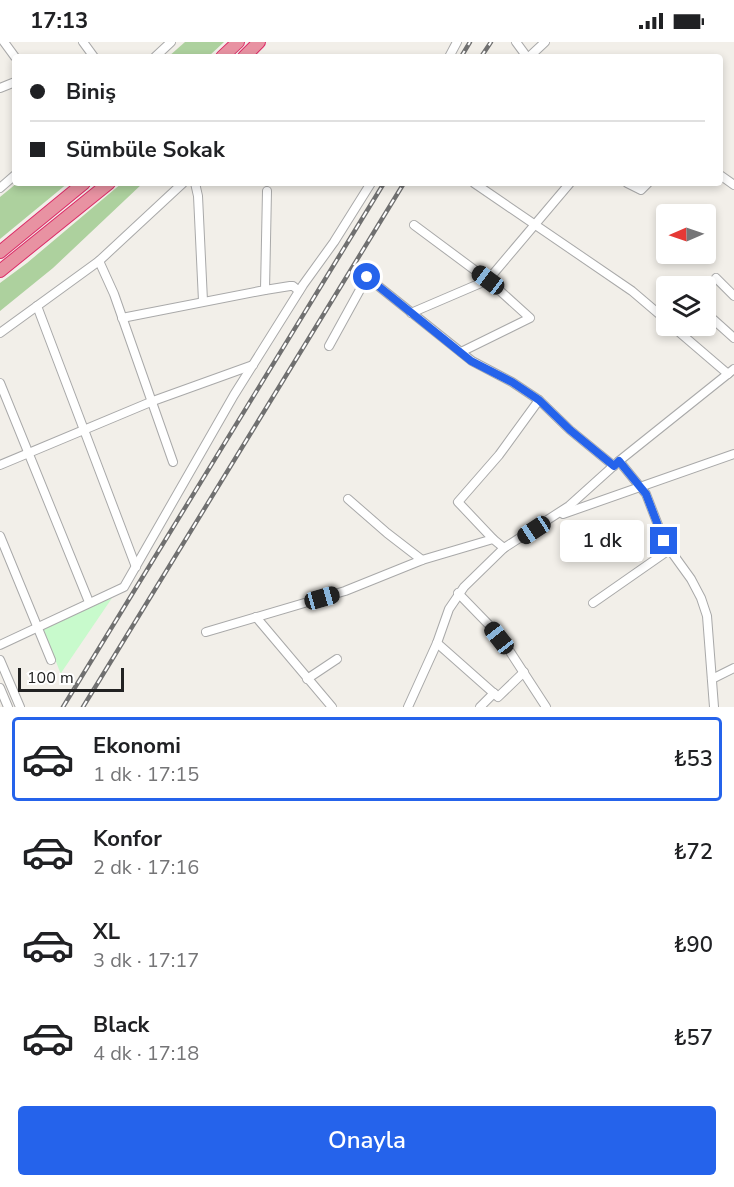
<!DOCTYPE html>
<html lang="tr">
<meta charset="utf-8">
<style>
:root{--surface:#fff;--page:#f6f6f6;--text:#202124;--muted:#757577;--line:#e0e0e0;--accent:#2563eb}
body{margin:0;font-family:"Nunito Sans",sans-serif;background:var(--page);color:var(--text);height:100vh;display:flex;flex-direction:column;font-size:22px;white-space:nowrap}
*{box-sizing:border-box;margin:0}
p{font-size:20px;color:var(--muted)}
.icon{flex:none;width:33px;height:33px;fill:none;stroke:currentColor;stroke-width:2;stroke-linecap:round;stroke-linejoin:round}
.map{position:relative;height:665px;overflow:hidden}
.side{display:flex;flex-direction:column;background:var(--surface);flex:1}
.side>*{flex:none}
.hud{position:absolute;left:12px;top:12px;width:711px;height:132px;border-radius:6px;box-shadow:0 3px 9px #0003;display:grid;align-content:center;height:132px;padding:0 18px;background:var(--surface)}
.needle{width:39px;rotate:268deg}
.buttons{position:absolute;left:656px;top:162px;display:grid;gap:12px}
.buttons a{display:grid;place-items:center;width:60px;height:60px;border-radius:6px;background:var(--surface);box-shadow:0 3px 9px #0003;font-size:30px}
.scale{position:absolute;left:18px;bottom:15px;width:106px;box-sizing:border-box;padding-left:6px;border:3px solid #222;border-top:0;font-size:16px;line-height:21px;white-space:nowrap;color:#222;-webkit-text-stroke:4px #fff;paint-order:stroke}
.end{position:absolute;width:27px;height:27px;margin:-14px;border:8px solid #2563eb;background:#fff;box-shadow:0 0 0 3px #fff}
.from{border-radius:50%}
.bubble{position:absolute;height:42px;border-radius:6px;background:var(--surface);box-shadow:0 3px 9px #0003;font-size:20px;font-weight:600;line-height:42px;text-align:center}
.car{position:absolute;width:18px;height:36px;margin:-18px -9px;border-radius:8px;box-shadow:0 0 4px 2px #0007;background:linear-gradient(#222 24%,#8ab4d8 0 40%,#222 0 76%,#8ab4d8 0 86%,#222 0)}
.hud b{display:flex;align-items:center;gap:21px;height:57px;font-size:22px}
.hud b+b{border-top:2px solid var(--line)}
.hud i{width:15px;height:15px;background:var(--text)}
ul{padding:10px 0 0;list-style:none}
li{display:flex;align-items:center;gap:18px;height:84px;margin:0 12px 9px;padding:0 6px;border:3px solid transparent;border-radius:6px}
li div{flex:1}
li b{display:block;font-size:22px}
li em{font-style:normal;font-weight:600}
li.on{border-color:var(--accent)}
li>.icon{width:54px;height:54px;stroke-width:1.5}
.button{display:flex;gap:12px;margin-top:auto;padding:12px 18px}
.button a{flex:1;height:69px;border-radius:6px;background:var(--accent);color:#fff;font-size:24px;font-weight:600;line-height:69px;text-align:center}
.status{display:flex;justify-content:space-between;align-items:center;height:42px;padding:0 30px;background:var(--surface);direction:ltr}
.status svg{height:16px;fill:currentColor}
.map>svg:first-child{display:block}
.forest{fill:#add19e}
.park{fill:#c8facc}
.lines{fill:none;stroke-linecap:round;stroke-linejoin:round}
.minor-casing{stroke:#a9a9a9;stroke-width:10}
.highway-casing{stroke:#dc2a67;stroke-width:14}
.minor{stroke:#fff;stroke-width:8}
.highway{stroke:#e892a2;stroke-width:12}
.rail-casing{stroke:#707070;stroke-width:4.5}
.rail{stroke:#fff;stroke-width:2;stroke-dasharray:7;stroke-linecap:butt}
.route{stroke:#2563eb;stroke-width:8}
</style>
<div class="status"><b>17:13</b><svg viewBox="0 0 49 12"><path d="M0 12V9h3v3zM5 12V6h3v6zM10 12V3h3v9zM15 12V0h3v12zM26 1h20v11H26zM47 4h2v5h-2z"/></svg></div>
<div class="map">
<svg width="734" height="665" viewBox="0 0 734 665">
<rect width="100%" height="100%" fill="#f2efe9"/>
<g class="forest">
<path d="M185 0H224L208 15H168Z"/>
<path d="M17 141H68L0 197V155Z"/>
<path d="M122 141H143L53 226 0 269V241L27 221Z"/>
</g>
<path class="park" d="M112 556 61 631 60 630 43 586Z"/>
<g class="lines">
<g class="minor-casing">
<g id="minor">
<path d="M4 0 15 15"/>
<path d="M83 0 94 15"/>
<path d="M516 0 527 15"/>
<path d="M155 15 171 0"/>
<path d="M449 15 457 0"/>
<path d="M529 15 545 0"/>
<path d="M0 46 15 40"/>
<path d="M720 133 734 143"/>
<path d="M195 141 198 154 203 259"/>
<path d="M474 141 632 249 666 278"/>
<path d="M627 141 641 148 648 141"/>
<path d="M0 146 15 133"/>
<path d="M414 183 488 238 570 141"/>
<path d="M99 219 183 141"/>
<path d="M716 236 734 254"/>
<path d="M265 248 290 244H293L299 249"/>
<path d="M37 264 136 525"/>
<path d="M705 270 734 296"/>
<path d="M411 271 488 238 530 276 461 310"/>
<path d="M122 276 265 248 267 149"/>
<path d="M672 284 728 332"/>
<path d="M0 291 99 219 114 252 173 420"/>
<path d="M329 304 367 235 472 319 512 340 539 358 570 388 614 424"/>
<path d="M0 341 89 560"/>
<path d="M619 419 646 452 665 501 691 537 701 556 707 574 714 665"/>
<path d="M0 423 153 359 253 323"/>
<path d="M348 457 387 491 422 518"/>
<path d="M563 472 734 412"/>
<path d="M0 494 51 618"/>
<path d="M493 497 458 460 499 413 539 358"/>
<path d="M458 551 492 586 507 605 546 665"/>
<path d="M593 561 669 508"/>
<path d="M256 575 332 665"/>
<path d="M206 590 345 549 422 518 493 497 504 506"/>
<path d="M437 601 498 655 524 630"/>
<path d="M0 603 124 545 234 353 303 243 334 200 371 141"/>
<path d="M0 618 20 665"/>
<path d="M307 637 337 617"/>
<path d="M712 637 734 626"/>
<path d="M0 646 8 665"/>
<path d="M408 665 437 601 449 567 464 545 504 506 569 464 619 419 734 327"/>
<path d="M480 665 494 651"/>
</g>
</g>
<g class="highway-casing">
<g id="highway">
<path d="M222 15 238 0"/>
<path d="M244 15 259 0"/>
<path d="M0 210 84 141"/>
<path d="M0 229 109 141"/>
</g>
</g>
<use href="#minor" class="minor"/>
<use href="#highway" class="highway"/>
<g class="rail-casing">
<g id="rail">
<path d="M461 15 470 0"/>
<path d="M481 15 491 0"/>
<path d="M63 665 384 141"/>
<path d="M83 665 404 141"/>
</g>
</g>
<use href="#rail" class="rail"/>
</g>
<g class="lines">
<path class="route" d="M367 235 471 319 512 340 539 358 570 388 614 424 619 419 646 452 664 499"/>
</g>
</svg>
<div class="buttons">
<a><svg class="needle" viewBox="-14 -14 28 28"><path d="M0-13l5 13h-10z" fill="#e53935"/><path d="M0 13l5-13h-10z" fill="#757577"/></svg></a>
<a><svg class="icon" aria-label="layers" viewBox="0 0 24 24"><path d="M12 4l9 5-9 5-9-5zM3 14l9 5 9-5"/></svg></a>
</div>
<div class="scale">100 m</div>
<i class="end from" style="left:367px;top:235px"></i>
<i class="end" style="left:664px;top:499px"></i>
<div class="bubble" style="left:560px;top:478px;width:84px">1 dk</div>
<i class="car" style="left:488px;top:238px;rotate:307deg"></i>
<i class="car" style="left:534px;top:488px;rotate:237deg"></i>
<i class="car" style="left:322px;top:556px;rotate:74deg"></i>
<i class="car" style="left:499px;top:596px;rotate:322deg"></i>
<div class="hud">
<b><i class="from"></i>Biniş</b>
<b><i></i>Sümbüle Sokak</b>
</div>
</div>
<section class="side">
<ul>
<li class="on"><svg class="icon" aria-label="car" viewBox="0 0 24 24"><path d="M5 17H2v-5l4-1 3-4h7l3 4 3 1v5h-3M9 17h6M6 11h13"/><circle cx="7" cy="17" r="2"/><circle cx="17" cy="17" r="2"/></svg><div><b>Ekonomi</b><p>1 dk · 17:15</p></div><em>₺53</em></li>
<li><svg class="icon" aria-label="car" viewBox="0 0 24 24"><path d="M5 17H2v-5l4-1 3-4h7l3 4 3 1v5h-3M9 17h6M6 11h13"/><circle cx="7" cy="17" r="2"/><circle cx="17" cy="17" r="2"/></svg><div><b>Konfor</b><p>2 dk · 17:16</p></div><em>₺72</em></li>
<li><svg class="icon" aria-label="car" viewBox="0 0 24 24"><path d="M5 17H2v-5l4-1 3-4h7l3 4 3 1v5h-3M9 17h6M6 11h13"/><circle cx="7" cy="17" r="2"/><circle cx="17" cy="17" r="2"/></svg><div><b>XL</b><p>3 dk · 17:17</p></div><em>₺90</em></li>
<li><svg class="icon" aria-label="car" viewBox="0 0 24 24"><path d="M5 17H2v-5l4-1 3-4h7l3 4 3 1v5h-3M9 17h6M6 11h13"/><circle cx="7" cy="17" r="2"/><circle cx="17" cy="17" r="2"/></svg><div><b>Black</b><p>4 dk · 17:18</p></div><em>₺57</em></li>
</ul>
<div class="button"><a>Onayla</a></div>
</section>
